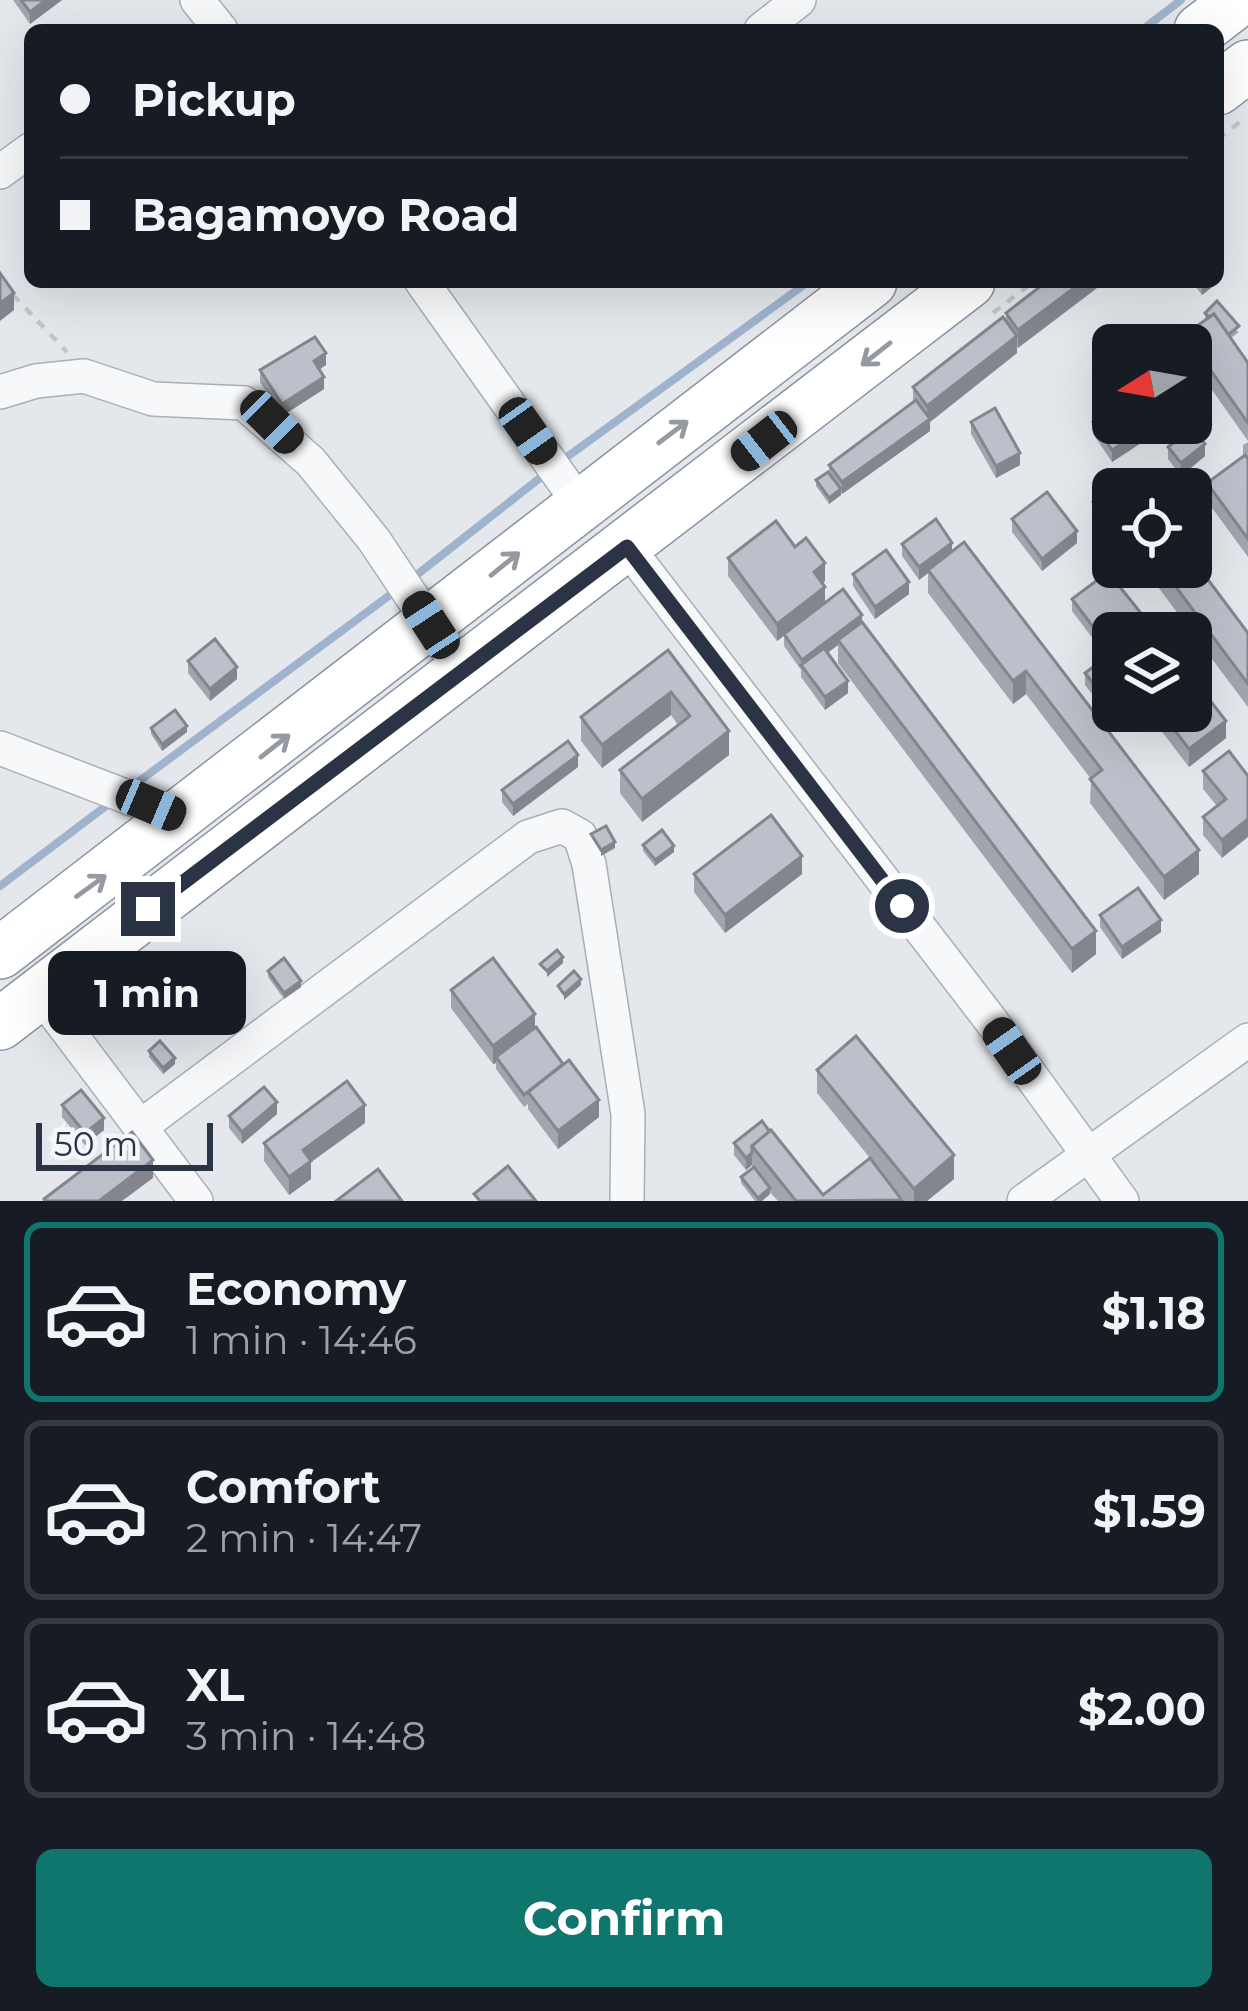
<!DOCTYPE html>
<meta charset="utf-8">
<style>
:root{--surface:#171b24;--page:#20242c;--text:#f1f3f6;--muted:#9ea1a6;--line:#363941;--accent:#0f766e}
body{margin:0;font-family:Montserrat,sans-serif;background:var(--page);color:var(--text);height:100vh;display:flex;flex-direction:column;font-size:45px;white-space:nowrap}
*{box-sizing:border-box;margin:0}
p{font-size:39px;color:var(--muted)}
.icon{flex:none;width:66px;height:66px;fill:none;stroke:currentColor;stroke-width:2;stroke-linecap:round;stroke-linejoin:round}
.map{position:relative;height:1201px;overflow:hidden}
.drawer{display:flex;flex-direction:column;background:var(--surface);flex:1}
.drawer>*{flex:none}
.guide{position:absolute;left:24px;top:24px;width:1200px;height:264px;border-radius:18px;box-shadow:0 12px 48px #0002;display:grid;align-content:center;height:264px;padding:0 36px;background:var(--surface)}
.needle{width:78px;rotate:259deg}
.tools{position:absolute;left:1092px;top:324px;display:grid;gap:24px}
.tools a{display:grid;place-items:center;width:120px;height:120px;border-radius:18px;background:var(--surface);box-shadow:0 12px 48px #0002;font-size:60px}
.scale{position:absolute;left:36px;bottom:30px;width:177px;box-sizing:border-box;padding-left:12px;border:6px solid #2b3445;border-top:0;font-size:33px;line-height:42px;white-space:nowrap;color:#2b3445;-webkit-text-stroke:9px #f4f6f9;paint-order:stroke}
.end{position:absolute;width:54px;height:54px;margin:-27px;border:15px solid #2b3445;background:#fff;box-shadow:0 0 0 6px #fff}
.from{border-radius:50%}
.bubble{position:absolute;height:84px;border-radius:18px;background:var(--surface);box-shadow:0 12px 48px #0002;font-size:39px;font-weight:700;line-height:84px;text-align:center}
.car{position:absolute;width:36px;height:72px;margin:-36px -18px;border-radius:15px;box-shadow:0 0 9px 3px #0007;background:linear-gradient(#222 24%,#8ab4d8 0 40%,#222 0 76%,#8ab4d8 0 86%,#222 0)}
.guide b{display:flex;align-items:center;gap:42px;height:114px;font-size:45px}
.guide b+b{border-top:3px solid var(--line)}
.guide i{width:30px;height:30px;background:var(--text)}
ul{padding:21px 0 0;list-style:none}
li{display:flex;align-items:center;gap:36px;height:180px;margin:0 24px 18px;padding:0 12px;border:6px solid var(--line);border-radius:18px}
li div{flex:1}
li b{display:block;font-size:45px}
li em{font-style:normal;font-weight:700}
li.current{border-color:var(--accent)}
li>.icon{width:108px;height:108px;stroke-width:1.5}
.primary-button{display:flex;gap:24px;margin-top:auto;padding:24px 36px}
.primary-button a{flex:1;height:138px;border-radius:18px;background:var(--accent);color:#fff;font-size:48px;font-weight:700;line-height:138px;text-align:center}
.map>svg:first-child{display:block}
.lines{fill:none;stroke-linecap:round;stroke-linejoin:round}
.stream{stroke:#9fb4cc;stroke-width:8}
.minor-casing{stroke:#a9aeb7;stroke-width:36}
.highway-casing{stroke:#8b94a3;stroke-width:54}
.path{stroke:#c2c5cb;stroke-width:4.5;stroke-dasharray:9 9;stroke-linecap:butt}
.minor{stroke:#f7f8fa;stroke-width:33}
.highway{stroke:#fff;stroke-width:51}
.wall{fill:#a1a5ae}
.shaded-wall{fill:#83868d}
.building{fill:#bbc0ca;stroke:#83868d;stroke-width:3}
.oneway{stroke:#959aa2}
.route{stroke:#2b3445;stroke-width:15}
</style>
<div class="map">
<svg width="1248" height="1201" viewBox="0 0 1248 1201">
<rect width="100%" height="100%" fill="#e4e7ec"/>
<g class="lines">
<g class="stream">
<path d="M1142 30 1181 0"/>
<path d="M560 462 808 282"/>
<path d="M414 577 545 474"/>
<path d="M130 788 398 589"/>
<path d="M0 886 114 800"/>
</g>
<g class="minor-casing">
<g id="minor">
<path d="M197 0 221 30"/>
<path d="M761 30 799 0"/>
<path d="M0 172 30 150"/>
<path d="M422 282 579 503"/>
<path d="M0 392 36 381 84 376 153 399 244 403 311 462 374 540 461 670"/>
<path d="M627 547 989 1018 1122 1201"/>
<path d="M0 748 182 818"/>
<path d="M40 994 196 1201"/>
<path d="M140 1127 528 837 562 826 580 836 589 864 628 1114 627 1201"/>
<path d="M1024 1201 1248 1040"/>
</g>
</g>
<g class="highway-casing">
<g id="highway">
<path d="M1200 30 1239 0"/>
<path d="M1218 89 1248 66"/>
<path d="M0 953 871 282"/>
<path d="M0 1024 969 282"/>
</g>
</g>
<g class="path">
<path d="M1218 139 1244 119"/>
<path d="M13 295 67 352"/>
<path d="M993 313 1033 282"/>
</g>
<use href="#minor" class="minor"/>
<use href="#highway" class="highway"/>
</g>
<g class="wall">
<path d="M13 0H62L30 24Z"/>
<path d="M1222 279 1202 295 1192 282H1218Z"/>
<path d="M1046 282 1018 348 1017 347V353L930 422V431L842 494 841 493V495L829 504 816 486V480L829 473V465L913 402V387L1006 321V313Z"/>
<path d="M1205 313 1239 332 1231 338 1248 363V441L1191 360V345H1185V334L1205 320Z"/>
<path d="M326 365 319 369 324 389 282 416 260 382V370Z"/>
<path d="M971 422 1020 465 996 478 971 434Z"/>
<path d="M1093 422 1141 443 1112 462 1093 434Z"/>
<path d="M1248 442V557L1207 501V483L1243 456V445Z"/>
<path d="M1168 447 1205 456 1181 476 1168 459Z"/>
<path d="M1113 489V524L1106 530 1093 514V502Z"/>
<path d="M1012 519 1077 543 1042 571 1012 532Z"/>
<path d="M902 544 952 551 1199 874 1164 900 1090 803 1091 779 1026 694 1013 704 928 593V573L919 580 902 556Z"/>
<path d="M795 547 825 581 823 583 825 603 862 622 1096 954 1072 973 838 663V645L827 653 848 693 825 710 801 677V670L784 646V636L777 641 728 576V558Z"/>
<path d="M1143 567H1191L1248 633V707Z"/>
<path d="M853 574 909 594 875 619 853 586Z"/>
<path d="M1072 599 1140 624 1128 633H1113V645L1103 652 1072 611Z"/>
<path d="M668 650 729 755 642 822 620 793V770L678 725 671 715 602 768 581 741V717Z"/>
<path d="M1113 654V721L1085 685V673Z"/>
<path d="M188 661 237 679 210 701 188 673Z"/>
<path d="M1146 711H1191L1226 738 1189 767Z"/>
<path d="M151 728 187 732 162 751 151 734Z"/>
<path d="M578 767 513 816 502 802V790Z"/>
<path d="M1203 771 1248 776 1222 858 1203 835V817L1217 806 1203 789Z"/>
<path d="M643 845 674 852 655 866 643 851Z"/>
<path d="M694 874H802L725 933 694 892Z"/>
<path d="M1100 915 1161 932 1122 959 1100 927Z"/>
<path d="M268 971 301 987 284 999 268 977Z"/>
<path d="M451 990 535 1027 599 1117 558 1149 528 1109V1104L524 1107 496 1069V1063L493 1064 451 1008Z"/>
<path d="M149 1051 175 1064 163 1074 149 1057Z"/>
<path d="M817 1070 954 1179 927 1201H905L817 1093Z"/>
<path d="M62 1105 104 1130 85 1145 62 1117Z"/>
<path d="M277 1114 242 1144 229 1128V1116Z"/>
<path d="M762 1121 823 1195 902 1201H778L770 1192 762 1201H755L741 1183V1177L752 1168V1165L746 1170 734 1155V1143Z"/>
<path d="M365 1123 311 1162V1179L289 1195 264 1161V1143Z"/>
</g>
<g class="shaded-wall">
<path d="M46 0H62L30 24V12Z"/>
<path d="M1221 225V243L1218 245V227Z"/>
<path d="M1222 267V279L1202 295V283L1218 282V270Z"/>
<path d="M1082 282H1105L1018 348V330Z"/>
<path d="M14 293V310L0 321V303Z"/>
<path d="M1017 336V353L930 422V431L842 494V482L927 421V406Z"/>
<path d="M326 353V365L314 373V361Z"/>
<path d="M324 377V389L282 416V404Z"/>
<path d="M1206 390V402L1191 415V403Z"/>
<path d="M1164 423H1170V425L1158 435V429Z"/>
<path d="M1141 431V443L1112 462V450Z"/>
<path d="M1205 444V456L1181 476V463Z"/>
<path d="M1020 453V465L996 478V466Z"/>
<path d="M841 489V495L829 504V498Z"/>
<path d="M1113 512V524L1106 530V518Z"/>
<path d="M1077 531V543L1042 571V559Z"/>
<path d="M952 543V555L919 580V567Z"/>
<path d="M825 563V581L814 590V572Z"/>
<path d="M909 582V594L875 619V607Z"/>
<path d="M825 587V604L777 641V624Z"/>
<path d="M1140 612V624L1128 633H1113V645L1103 652V640Z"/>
<path d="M862 615V627L838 640V645L805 670 802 660Z"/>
<path d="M237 667V679L210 701V689Z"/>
<path d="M1026 671V694L1013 704V681Z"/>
<path d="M848 681V693L825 710V697Z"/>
<path d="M671 692V715L602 768V745Z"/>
<path d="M1113 709V711H1126L1113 721Z"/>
<path d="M1226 721V738L1189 767V749Z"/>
<path d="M187 726V732L162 751V744Z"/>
<path d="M729 731V755L642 822V799Z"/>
<path d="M578 755V767L513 816V804Z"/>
<path d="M1248 819V837L1222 858V840Z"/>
<path d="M615 842V848L601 856V850Z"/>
<path d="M674 846V852L655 866V860Z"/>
<path d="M1199 850V874L1164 900V877Z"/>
<path d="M802 856V874L725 933V915Z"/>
<path d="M1161 920V932L1122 959V947Z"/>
<path d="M1096 931V954L1072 973V949Z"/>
<path d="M563 957V963L547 977V971Z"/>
<path d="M581 979V985L564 1000V994Z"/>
<path d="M301 981V987L284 999V993Z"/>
<path d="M535 1014V1032L496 1057V1063L493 1064V1046Z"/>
<path d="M175 1058V1064L163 1074V1068Z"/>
<path d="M599 1100V1117L558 1149V1131Z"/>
<path d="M277 1102V1114L242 1144V1132Z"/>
<path d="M365 1105V1123L311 1162V1179L289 1195V1177L303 1150Z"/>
<path d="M104 1118V1130L85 1145V1133Z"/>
<path d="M752 1153V1165L746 1170V1158Z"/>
<path d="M954 1155V1179L927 1201H914V1189Z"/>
<path d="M153 1160V1178L122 1201H99Z"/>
<path d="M770 1188V1194L762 1201H758V1198Z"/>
</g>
<g class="building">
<path d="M21 0H46L30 12Z"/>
<path d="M0 273 14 293 0 303Z"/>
<path d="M1046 282H1082L1018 330 1006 313Z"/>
<path d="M1217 301 1239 326 1228 335 1214 314 1209 317 1205 313Z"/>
<path d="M1214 314 1248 363V423L1185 334Z"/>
<path d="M1003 317 1017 336 927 406 913 387Z"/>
<path d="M315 337 326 353 314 361 324 377 282 404 260 370Z"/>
<path d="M1191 372 1206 390 1191 403Z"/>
<path d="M916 400 930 419 842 482 829 465Z"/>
<path d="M995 408 1020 453 996 466 971 422Z"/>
<path d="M1113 409V423H1136L1141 431 1112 450 1093 422Z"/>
<path d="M1192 428 1205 444 1181 463 1168 447Z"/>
<path d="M1245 455 1248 459V539L1207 483Z"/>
<path d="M828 472 841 489 829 498 816 480Z"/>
<path d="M1122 479 1130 489H1113V512L1106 518 1093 502Z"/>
<path d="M1047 492 1077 531 1042 559 1012 519Z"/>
<path d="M936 519 952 543 919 567 902 544Z"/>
<path d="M776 521 795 547 806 538 825 563 814 572 825 587 777 624 728 558Z"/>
<path d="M964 542 1199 850 1164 877 1090 779 1102 770 1026 671 1013 681 928 570Z"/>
<path d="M886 550 909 582 875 607 853 574Z"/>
<path d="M1191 557 1248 633V684L1161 567H1191Z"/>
<path d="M1108 572 1140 612 1103 640 1072 599Z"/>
<path d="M843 589 862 615 802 660 784 634Z"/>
<path d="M862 622 1096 931 1072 949 838 640Z"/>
<path d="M1147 625 1153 633H1137Z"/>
<path d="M215 639 237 667 210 689 188 661Z"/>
<path d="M824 648 848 681 825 697 801 665Z"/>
<path d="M668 650 729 731 642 799 620 770 690 716 671 692 602 745 581 717Z"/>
<path d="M1112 653 1113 654V709L1085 673Z"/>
<path d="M1191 676 1226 721 1189 749 1160 711H1191Z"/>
<path d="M175 710 187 726 162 744 151 728Z"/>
<path d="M568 741 578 755 513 804 502 790Z"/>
<path d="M1229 751 1248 776V819L1222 840 1203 817 1226 799 1203 771Z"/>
<path d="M771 815 802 856 725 915 694 874Z"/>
<path d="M606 826 615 842 601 850 591 834Z"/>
<path d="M662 830 674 846 655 860 643 845Z"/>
<path d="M1138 888 1161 920 1122 947 1100 915Z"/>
<path d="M557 950 563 957 547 971 540 964Z"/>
<path d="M284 958 301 981 284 993 268 971Z"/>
<path d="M493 958 535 1014 493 1046 451 990Z"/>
<path d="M574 971 581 979 564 994 558 986Z"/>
<path d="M536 1027 563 1064 524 1095 496 1057Z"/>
<path d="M856 1036 954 1155 914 1189 817 1070Z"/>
<path d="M160 1041 175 1058 163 1068 149 1051Z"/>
<path d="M569 1060 599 1100 558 1131 528 1092Z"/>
<path d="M347 1081 365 1105 303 1150 311 1161 289 1177 264 1143Z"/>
<path d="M264 1087 277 1102 242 1132 229 1116Z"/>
<path d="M81 1090 104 1118 85 1133 62 1105Z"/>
<path d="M762 1121 770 1132 752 1146V1153L746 1158 734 1143Z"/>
<path d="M771 1130 823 1195 870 1158 902 1200 796 1201 752 1146Z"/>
<path d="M132 1132 153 1160 99 1201H45L44 1199Z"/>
<path d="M508 1166 536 1201H480L474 1194Z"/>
<path d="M754 1167 770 1188 758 1198 741 1177Z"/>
<path d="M378 1169 402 1201H336Z"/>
</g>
<defs><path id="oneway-shaft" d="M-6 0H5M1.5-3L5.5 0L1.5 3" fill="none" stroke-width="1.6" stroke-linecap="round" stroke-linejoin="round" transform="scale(3)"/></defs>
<g class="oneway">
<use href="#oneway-shaft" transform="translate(876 354) rotate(142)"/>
<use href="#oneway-shaft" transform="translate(673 432) rotate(-37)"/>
<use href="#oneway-shaft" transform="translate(505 564) rotate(-39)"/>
<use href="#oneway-shaft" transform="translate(275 746) rotate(-38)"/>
<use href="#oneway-shaft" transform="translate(91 886) rotate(-36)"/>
</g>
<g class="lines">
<path class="route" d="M148 909 627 547 902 906"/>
</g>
</svg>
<div class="tools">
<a><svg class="needle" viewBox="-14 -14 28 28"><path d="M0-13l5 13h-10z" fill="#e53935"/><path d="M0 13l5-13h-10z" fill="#9ea1a6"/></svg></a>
<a><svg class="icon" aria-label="locate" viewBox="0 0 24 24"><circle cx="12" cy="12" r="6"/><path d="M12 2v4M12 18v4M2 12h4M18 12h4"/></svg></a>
<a><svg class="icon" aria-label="layers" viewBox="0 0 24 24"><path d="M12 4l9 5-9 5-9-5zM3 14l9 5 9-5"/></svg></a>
</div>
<div class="scale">50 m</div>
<i class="end from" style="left:902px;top:906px"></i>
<i class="end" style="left:148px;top:909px"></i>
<div class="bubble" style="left:48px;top:951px;width:198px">1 min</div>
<i class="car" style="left:272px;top:422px;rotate:135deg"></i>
<i class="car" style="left:528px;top:431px;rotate:145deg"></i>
<i class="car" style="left:764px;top:441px;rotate:232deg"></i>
<i class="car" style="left:431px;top:625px;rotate:327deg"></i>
<i class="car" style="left:151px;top:805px;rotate:113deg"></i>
<i class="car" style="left:1012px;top:1051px;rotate:325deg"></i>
<div class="guide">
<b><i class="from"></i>Pickup</b>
<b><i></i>Bagamoyo Road</b>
</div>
</div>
<section class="drawer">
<ul>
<li class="current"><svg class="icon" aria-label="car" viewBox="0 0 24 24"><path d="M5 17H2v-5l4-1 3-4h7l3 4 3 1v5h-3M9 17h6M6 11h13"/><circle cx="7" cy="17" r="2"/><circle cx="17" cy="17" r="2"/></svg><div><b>Economy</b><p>1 min · 14:46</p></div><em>$1.18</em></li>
<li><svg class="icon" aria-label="car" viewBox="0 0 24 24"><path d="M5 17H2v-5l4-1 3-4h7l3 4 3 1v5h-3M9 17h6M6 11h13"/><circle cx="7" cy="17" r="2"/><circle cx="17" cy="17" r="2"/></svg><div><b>Comfort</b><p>2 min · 14:47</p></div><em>$1.59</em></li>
<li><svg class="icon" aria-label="car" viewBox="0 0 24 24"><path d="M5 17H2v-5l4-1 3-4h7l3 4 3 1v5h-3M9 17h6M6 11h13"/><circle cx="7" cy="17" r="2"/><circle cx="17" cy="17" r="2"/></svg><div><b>XL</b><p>3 min · 14:48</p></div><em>$2.00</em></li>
</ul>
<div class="primary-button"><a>Confirm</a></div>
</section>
